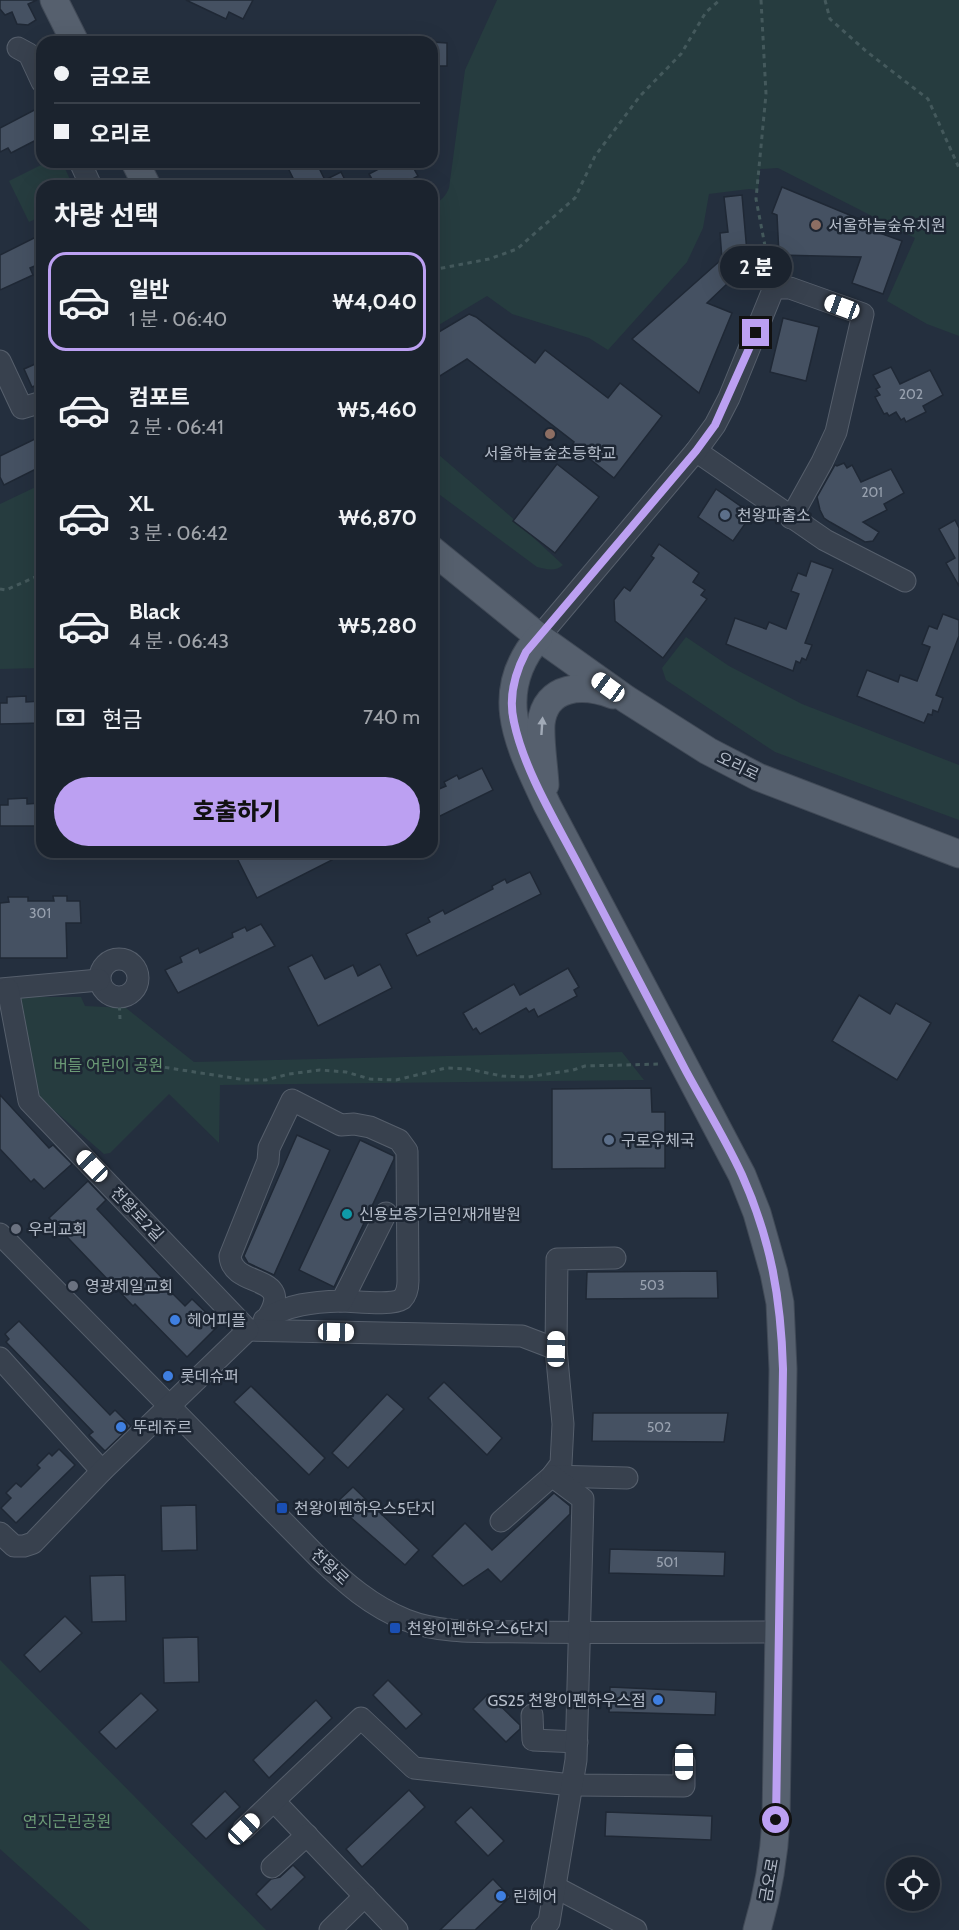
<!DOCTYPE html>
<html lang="ko">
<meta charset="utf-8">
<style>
:root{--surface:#1b232e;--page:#242b36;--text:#f1f3f6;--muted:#a0a4aa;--line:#39404a;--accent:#bca0f2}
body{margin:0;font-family:Cabin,"Noto Sans KR",sans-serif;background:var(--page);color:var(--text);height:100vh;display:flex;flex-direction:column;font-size:22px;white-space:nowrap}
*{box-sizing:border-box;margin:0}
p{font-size:20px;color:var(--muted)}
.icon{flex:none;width:33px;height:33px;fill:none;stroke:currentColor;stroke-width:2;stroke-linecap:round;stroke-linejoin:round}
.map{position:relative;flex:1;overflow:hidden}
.details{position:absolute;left:36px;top:180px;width:402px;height:678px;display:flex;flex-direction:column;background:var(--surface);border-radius:18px;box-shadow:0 6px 24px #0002,0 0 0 2px var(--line)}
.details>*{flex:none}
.top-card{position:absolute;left:36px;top:36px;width:402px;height:132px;border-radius:18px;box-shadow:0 6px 24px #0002,0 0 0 2px var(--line);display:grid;align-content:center;height:132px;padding:0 18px;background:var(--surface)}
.fabs{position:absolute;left:886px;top:1857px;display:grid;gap:12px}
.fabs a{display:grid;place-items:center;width:54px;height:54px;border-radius:50%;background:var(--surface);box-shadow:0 6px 24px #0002,0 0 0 2px var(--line);font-size:30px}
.end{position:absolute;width:27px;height:27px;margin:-14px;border:8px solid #bca0f2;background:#111;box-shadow:0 0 0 3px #111}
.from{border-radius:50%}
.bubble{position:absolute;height:42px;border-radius:21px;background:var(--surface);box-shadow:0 6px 24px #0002,0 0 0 2px var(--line);font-size:20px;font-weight:800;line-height:42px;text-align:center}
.car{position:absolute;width:18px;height:36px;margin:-18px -9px;border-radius:8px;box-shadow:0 0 4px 2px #0007;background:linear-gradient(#fff 24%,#345 0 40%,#fff 0 76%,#345 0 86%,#fff 0)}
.top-card b{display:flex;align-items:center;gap:21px;height:57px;font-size:22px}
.top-card b+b{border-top:2px solid var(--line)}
.top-card i{width:15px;height:15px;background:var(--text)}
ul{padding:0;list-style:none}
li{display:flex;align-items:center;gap:18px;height:99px;margin:0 12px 9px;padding:0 6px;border:3px solid transparent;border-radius:18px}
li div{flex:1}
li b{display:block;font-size:22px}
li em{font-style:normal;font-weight:800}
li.active{border-color:var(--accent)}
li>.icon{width:54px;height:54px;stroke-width:1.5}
h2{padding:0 18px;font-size:27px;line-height:72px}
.pay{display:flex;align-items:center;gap:15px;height:66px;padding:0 18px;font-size:22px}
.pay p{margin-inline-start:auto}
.primary-button{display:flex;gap:12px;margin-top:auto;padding:12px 18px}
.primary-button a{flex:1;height:69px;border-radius:36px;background:var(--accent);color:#111;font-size:24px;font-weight:800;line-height:69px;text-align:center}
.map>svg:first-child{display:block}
.green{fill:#263c3f}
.building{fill:#455162;stroke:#1f2835;stroke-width:1.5}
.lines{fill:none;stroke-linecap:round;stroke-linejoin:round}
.minor-casing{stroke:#565f6c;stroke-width:23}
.major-casing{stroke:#414a57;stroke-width:29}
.path{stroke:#44595c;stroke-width:3;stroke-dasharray:4.5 4.5;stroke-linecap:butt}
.minor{stroke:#38414e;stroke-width:21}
.major{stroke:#56606e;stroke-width:27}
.oneway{fill:#a1aab7}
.route{stroke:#bca0f2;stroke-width:8}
.education-dot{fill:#8d6e63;stroke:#1d2633;stroke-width:2}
.service-dot{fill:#5c6f8a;stroke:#1d2633;stroke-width:2}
.culture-dot{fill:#0f9aa8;stroke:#1d2633;stroke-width:2}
.worship-dot{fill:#6b7280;stroke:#1d2633;stroke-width:2}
.shop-dot{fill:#3f7fe0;stroke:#1d2633;stroke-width:2}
.transit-dot{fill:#1a4fb4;stroke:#1d2633;stroke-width:2}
.labels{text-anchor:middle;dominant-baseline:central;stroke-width:5;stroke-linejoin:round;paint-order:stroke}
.number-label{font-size:14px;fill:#98a1af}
.poi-label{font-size:16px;fill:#b4bcc9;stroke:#1d2633;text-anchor:start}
.street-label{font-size:16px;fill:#b4bcc9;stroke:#1d2633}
.park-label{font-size:16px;fill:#6b9a76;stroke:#1d2633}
</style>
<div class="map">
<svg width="959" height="1930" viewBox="0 0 959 1930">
<rect width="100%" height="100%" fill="#242f3e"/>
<g class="green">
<path d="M497 0H959V336L927 324 887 301 915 238 778 168 760 169 758 190 749 189 709 194 703 228 687 262 608 350 589 338 512 314 487 296 432 329V205C441 201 445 197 449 188L465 70Z"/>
<path d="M47 162H62L73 186H42V216L29 222 9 181Z"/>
<path d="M432 449 509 515 563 565C556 572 545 569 537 567L432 489Z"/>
<path d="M42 484V668L0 669V504Z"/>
<path d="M686 637 729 666 802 704 959 765V820L775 752 666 680 662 668Z"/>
<path d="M19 997H81L85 1006 126 1008 194 1062 622 1052 644 1080 220 1085 219 1143 169 1094 110 1153 104 1154 40 1098 16 1000Z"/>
<path d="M0 1660 266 1930H90L0 1849Z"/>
</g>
<g class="building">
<path d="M0 0H37L28 4 36 20 28 25 17 24 12 12 5 15 0 9Z"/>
<path d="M186 0H253L243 19 229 12 226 19Z"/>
<path d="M432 42 447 43V66H432Z"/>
<path d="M42 106V137L11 153 8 148 0 152V128Z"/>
<path d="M285 162H316L325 180 341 172 348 186H297Z"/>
<path d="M392 162H410L418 176 400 186H376L369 174Z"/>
<path d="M782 187 864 221 863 227 902 241 883 294 852 283 861 257 779 255 777 215 772 213Z"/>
<path d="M742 195 748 264 707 303 732 313 699 393 632 339 722 259 720 233 728 232 724 197Z"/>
<path d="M42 234V263L30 268 33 275 0 290V255Z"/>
<path d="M469 314 476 317 535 363 545 350 608 398 620 383 662 416 614 478 572 445 574 442 467 359 432 381V336Z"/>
<path d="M783 318 819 327 806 381 770 372Z"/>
<path d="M42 361V383L32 387 24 369Z"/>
<path d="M891 367 900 384 930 370 943 395 923 406 926 412 906 422 904 418 901 420 896 412 889 416 887 413 884 414 875 397 880 395 876 389 880 387 873 375Z"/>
<path d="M39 437 42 443V466L4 485 0 477V456Z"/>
<path d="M844 463 847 468 852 465 861 482 891 469 904 493 884 504 887 510 863 522 879 532 873 541 865 542 830 522 824 518 820 510 817 497 835 465 837 466Z"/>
<path d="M557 464 599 497 555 553 513 521Z"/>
<path d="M716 489 752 514 733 541 698 517Z"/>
<path d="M955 520 959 528V586L946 563 955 558 939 529Z"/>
<path d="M659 544 699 573 693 582 705 590 701 595 707 599 663 658 615 621 614 600 624 587 630 591 654 558 651 556Z"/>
<path d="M811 561 833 569 805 643 812 645 806 660 802 658 800 663 796 661 793 671 726 644 735 618 766 629 769 622 786 629 799 594 791 591 798 573 806 576Z"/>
<path d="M943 614 959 620V636L936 695 943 698 938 712 933 710 932 715 928 714 924 723 857 696 867 670 898 682 900 675 917 681 930 647 922 644 929 626 937 629Z"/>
<path d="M26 696V702L42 701V723L0 724V703H7V697Z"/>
<path d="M482 768 493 790 432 820V792L446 786 444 782 457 775 459 779Z"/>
<path d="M27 798V804L42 803V826H0V805H8V799Z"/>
<path d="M234 852H328L332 860 257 898Z"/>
<path d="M530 872 541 894 417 956 406 934 430 922 428 918 443 910 445 914 493 889 492 886 505 879 507 883Z"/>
<path d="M53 896H67V901H80L81 923H66L67 958H0V903L9 902 8 897H28V901H54Z"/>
<path d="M261 924 275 946 178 993 165 970 182 962 180 957 198 948 200 953 233 937 232 933 245 927 247 931Z"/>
<path d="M312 955 325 979 353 965 358 976 380 964 392 988 318 1026 288 967Z"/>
<path d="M568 968 579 987 574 990 577 996 538 1017 534 1009 529 1012 526 1008 480 1034 476 1028 473 1030 463 1013 514 984 520 995Z"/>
<path d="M859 995 890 1014 896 1003 931 1023 897 1080 832 1041Z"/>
<path d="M651 1088 652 1112H665V1168L552 1169V1089Z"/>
<path d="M0 1095 49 1148 53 1145 72 1164 44 1189 34 1179 31 1182 0 1149Z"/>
<path d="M297 1135 330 1150 274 1275 248 1263 244 1256Z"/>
<path d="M360 1140 394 1156V1159L334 1287 299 1270Z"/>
<path d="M88 1181 106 1200 97 1209 162 1278 160 1281 185 1306 192 1299 219 1325 187 1357 135 1304 133 1306 49 1218Z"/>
<path d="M717 1271 718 1298 586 1299 587 1272Z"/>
<path d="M19 1321 110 1415 115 1410 131 1426 105 1451 89 1435 93 1432 6 1342 9 1339 5 1334Z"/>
<path d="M444 1382 502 1438 487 1455 428 1398Z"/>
<path d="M251 1386 325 1458 309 1475 234 1402Z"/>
<path d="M387 1394 404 1409 348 1468 332 1453Z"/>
<path d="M593 1413H728L724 1442 592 1441Z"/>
<path d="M59 1449 75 1465 16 1523 1 1508 11 1498 6 1493 16 1483 21 1487 40 1468 37 1465 49 1453 52 1456Z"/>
<path d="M353 1487 419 1550 405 1565 335 1504Z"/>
<path d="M554 1493 570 1506V1514L501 1582 488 1569 463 1586 432 1556 465 1523 492 1550Z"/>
<path d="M196 1505 197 1550 162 1551 161 1506Z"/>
<path d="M610 1549 725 1552 724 1576 609 1573Z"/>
<path d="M125 1575 126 1621 92 1622 90 1576Z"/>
<path d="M65 1616 82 1633 40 1672 24 1655Z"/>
<path d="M198 1637 199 1682 164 1683 163 1638Z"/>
<path d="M388 1680 422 1714 406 1729 373 1695Z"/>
<path d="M610 1687 716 1692 715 1715 609 1712Z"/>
<path d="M141 1693 158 1710 116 1749 99 1732Z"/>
<path d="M488 1694 520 1725V1729L506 1742 473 1709Z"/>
<path d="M316 1700 332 1718 269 1778 253 1760Z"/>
<path d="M409 1790 425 1807 362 1867 346 1849Z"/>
<path d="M225 1791 240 1807 206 1839 191 1824Z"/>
<path d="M471 1807 504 1841 488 1856 455 1822Z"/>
<path d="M606 1812 712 1816 711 1840 605 1836Z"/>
<path d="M293 1865 305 1877 271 1910 256 1894 271 1879 280 1877Z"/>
<path d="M493 1879 510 1897 475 1930H440Z"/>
</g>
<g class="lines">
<g class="minor-casing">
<g id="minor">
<path d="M18 48 29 54 42 82"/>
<path d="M80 162 91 186"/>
<path d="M0 361 22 408 42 402"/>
<path d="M696 451 825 540 905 581"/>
<path d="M539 637 696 451 715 425 729 398 773 290 780 288H790L863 314 836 432 822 462 791 518"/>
<circle cx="119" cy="978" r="19"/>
<path d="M0 989 99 980"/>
<path d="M0 1234 318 1557C345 1583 371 1606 406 1620 444 1635 488 1631 528 1632 612 1633 696 1632 780 1632"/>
<path d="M268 1317C295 1273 232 1289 230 1256L268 1161 269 1148 292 1100 341 1125 354 1124 370 1127 399 1140 407 1151 408 1281C408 1287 407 1294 402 1299 392 1306 355 1301 342 1301"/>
<path d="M264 1320C288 1304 313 1302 342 1301L386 1213"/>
<path d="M248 1330 522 1336 556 1349 563 1424 561 1464 552 1476 501 1521"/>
<path d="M556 1349 557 1259 615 1258"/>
<path d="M0 1358 102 1471"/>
<path d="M552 1476 627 1478"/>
<path d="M0 1533 14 1546H24L33 1543 102 1471 248 1330 29 1101 8 989"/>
<path d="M532 1715 533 1740 577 1742"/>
<path d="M274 1801 397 1930"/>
<path d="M244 1829 361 1718 414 1768 572 1785 684 1786V1762"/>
<path d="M272 1867 307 1835"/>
<path d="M555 1887 636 1930"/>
<path d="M330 1930 365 1896"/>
<path d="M542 1930 549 1922 576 1760 583 1499 552 1476"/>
</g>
</g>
<g class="major-casing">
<g id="major">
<path d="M54 0 75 42"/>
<path d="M135 162 147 186"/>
<path d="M432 550 539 637 626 699 708 751 758 777 959 854"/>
<path d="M539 637C490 694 520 746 547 805L742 1175 757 1213 774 1273 780 1303 783 1369 776 1820C774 1858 768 1893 757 1930"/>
<path d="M545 785C544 765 540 744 541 724 545 684 584 684 613 695"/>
</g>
</g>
<g class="path">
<path d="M761 0 766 94 756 199 770 272"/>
<path d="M825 0 830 19 866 51 928 99 959 168"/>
<path d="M432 270 489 259 517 249 575 198 595 156 640 96 681 54 706 12 720 0"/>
<path d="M0 589 6 590 42 574"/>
<path d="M119 997 120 1019"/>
<path d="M156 1066 246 1080H266L289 1074 320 1070 346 1072 370 1079 396 1080 446 1068 468 1069 502 1076 528 1077 573 1070 585 1066 660 1064"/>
</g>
<use href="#minor" class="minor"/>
<use href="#major" class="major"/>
</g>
<defs><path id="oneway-solid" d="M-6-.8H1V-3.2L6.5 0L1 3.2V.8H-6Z" transform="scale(1.5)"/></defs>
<use class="oneway" href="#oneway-solid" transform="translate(542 726) rotate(-86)"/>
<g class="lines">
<path class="route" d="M756 333 715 425 696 451 526 652C515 673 508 697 514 722 524 770 556 822 579 866 615 934 650 1003 686 1071 705 1106 726 1140 742 1175 771 1240 781 1299 783 1369L776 1820"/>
</g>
<g class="education-dot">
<circle cx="816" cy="225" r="6"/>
<circle cx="550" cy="434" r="6"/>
</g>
<g class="service-dot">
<circle cx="725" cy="515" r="6"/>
<circle cx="609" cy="1140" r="6"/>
</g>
<circle class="culture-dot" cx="347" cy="1214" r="6"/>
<g class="worship-dot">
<circle cx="16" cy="1229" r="6"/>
<circle cx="73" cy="1286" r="6"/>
</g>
<g class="shop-dot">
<circle cx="175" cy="1320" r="6"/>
<circle cx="168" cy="1376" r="6"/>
<circle cx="121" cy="1427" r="6"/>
<circle cx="658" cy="1700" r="6"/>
<circle cx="501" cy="1896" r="6"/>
</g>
<g class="transit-dot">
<rect x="276" y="1502" width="12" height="12" rx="3"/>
<rect x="389" y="1622" width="12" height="12" rx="3"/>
</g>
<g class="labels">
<g class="number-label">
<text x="911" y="394">202</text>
<text x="872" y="492">201</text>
<text x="40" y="913">301</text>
<text x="652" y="1285">503</text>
<text x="659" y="1427">502</text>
<text x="667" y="1562">501</text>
</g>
<g class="poi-label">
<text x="828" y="225">서울하늘숲유치원</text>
<text x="550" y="453" text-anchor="middle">서울하늘숲초등학교</text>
<text x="737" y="515">천왕파출소</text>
<text x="621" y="1140">구로우체국</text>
<text x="359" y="1214">신용보증기금인재개발원</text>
<text x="28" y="1229">우리교회</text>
<text x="85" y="1286">영광제일교회</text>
<text x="187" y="1320">헤어피플</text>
<text x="180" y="1376">롯데슈퍼</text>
<text x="133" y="1427">뚜레쥬르</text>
<text x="294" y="1508">천왕이펜하우스5단지</text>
<text x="407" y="1628">천왕이펜하우스6단지</text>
<text x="646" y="1700" text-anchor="end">GS25 천왕이펜하우스점</text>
<text x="513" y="1896">린헤어</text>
</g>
<g class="street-label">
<text transform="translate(738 766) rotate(26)">오리로</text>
<text transform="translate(137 1214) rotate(46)">천왕로2길</text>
<text transform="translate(330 1567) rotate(43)">천왕로</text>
<text transform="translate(769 1880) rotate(-80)">금오로</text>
</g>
<g class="park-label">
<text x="108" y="1065">버들 어린이 공원</text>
<text x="67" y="1821">연지근린공원</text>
</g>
</g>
</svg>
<div class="fabs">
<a><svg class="icon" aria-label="locate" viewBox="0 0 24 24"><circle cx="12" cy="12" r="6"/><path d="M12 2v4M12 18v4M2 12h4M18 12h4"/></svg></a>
</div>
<i class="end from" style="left:776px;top:1820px"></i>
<i class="end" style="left:756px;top:333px"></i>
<div class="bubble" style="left:720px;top:246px;width:72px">2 분</div>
<i class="car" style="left:842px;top:307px;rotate:290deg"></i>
<i class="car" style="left:608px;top:687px;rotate:306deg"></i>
<i class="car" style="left:92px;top:1166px;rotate:316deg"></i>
<i class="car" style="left:336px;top:1332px;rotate:91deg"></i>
<i class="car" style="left:556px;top:1349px;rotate:1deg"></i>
<i class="car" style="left:684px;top:1762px;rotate:180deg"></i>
<i class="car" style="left:244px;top:1829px;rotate:46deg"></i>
<div class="top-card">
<b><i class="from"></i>금오로</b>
<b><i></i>오리로</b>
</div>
<section class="details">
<h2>차량 선택</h2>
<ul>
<li class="active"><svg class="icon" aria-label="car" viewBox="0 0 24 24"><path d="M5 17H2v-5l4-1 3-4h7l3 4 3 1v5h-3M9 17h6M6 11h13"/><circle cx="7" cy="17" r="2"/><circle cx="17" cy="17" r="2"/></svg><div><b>일반</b><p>1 분 · 06:40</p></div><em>₩4,040</em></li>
<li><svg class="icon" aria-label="car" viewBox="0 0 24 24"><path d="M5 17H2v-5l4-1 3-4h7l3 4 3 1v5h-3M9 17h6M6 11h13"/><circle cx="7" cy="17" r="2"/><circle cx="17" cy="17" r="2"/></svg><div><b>컴포트</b><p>2 분 · 06:41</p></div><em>₩5,460</em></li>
<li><svg class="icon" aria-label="car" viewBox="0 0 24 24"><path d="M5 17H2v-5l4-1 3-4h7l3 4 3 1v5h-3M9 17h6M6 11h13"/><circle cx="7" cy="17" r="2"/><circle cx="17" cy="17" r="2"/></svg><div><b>XL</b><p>3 분 · 06:42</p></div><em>₩6,870</em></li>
<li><svg class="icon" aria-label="car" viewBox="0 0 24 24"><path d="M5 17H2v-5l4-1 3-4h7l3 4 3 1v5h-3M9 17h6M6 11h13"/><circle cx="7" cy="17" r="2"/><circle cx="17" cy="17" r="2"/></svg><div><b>Black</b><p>4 분 · 06:43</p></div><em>₩5,280</em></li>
</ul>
<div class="pay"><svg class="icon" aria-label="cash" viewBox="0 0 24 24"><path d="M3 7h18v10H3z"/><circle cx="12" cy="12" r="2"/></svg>현금<p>740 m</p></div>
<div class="primary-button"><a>호출하기</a></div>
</section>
</div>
